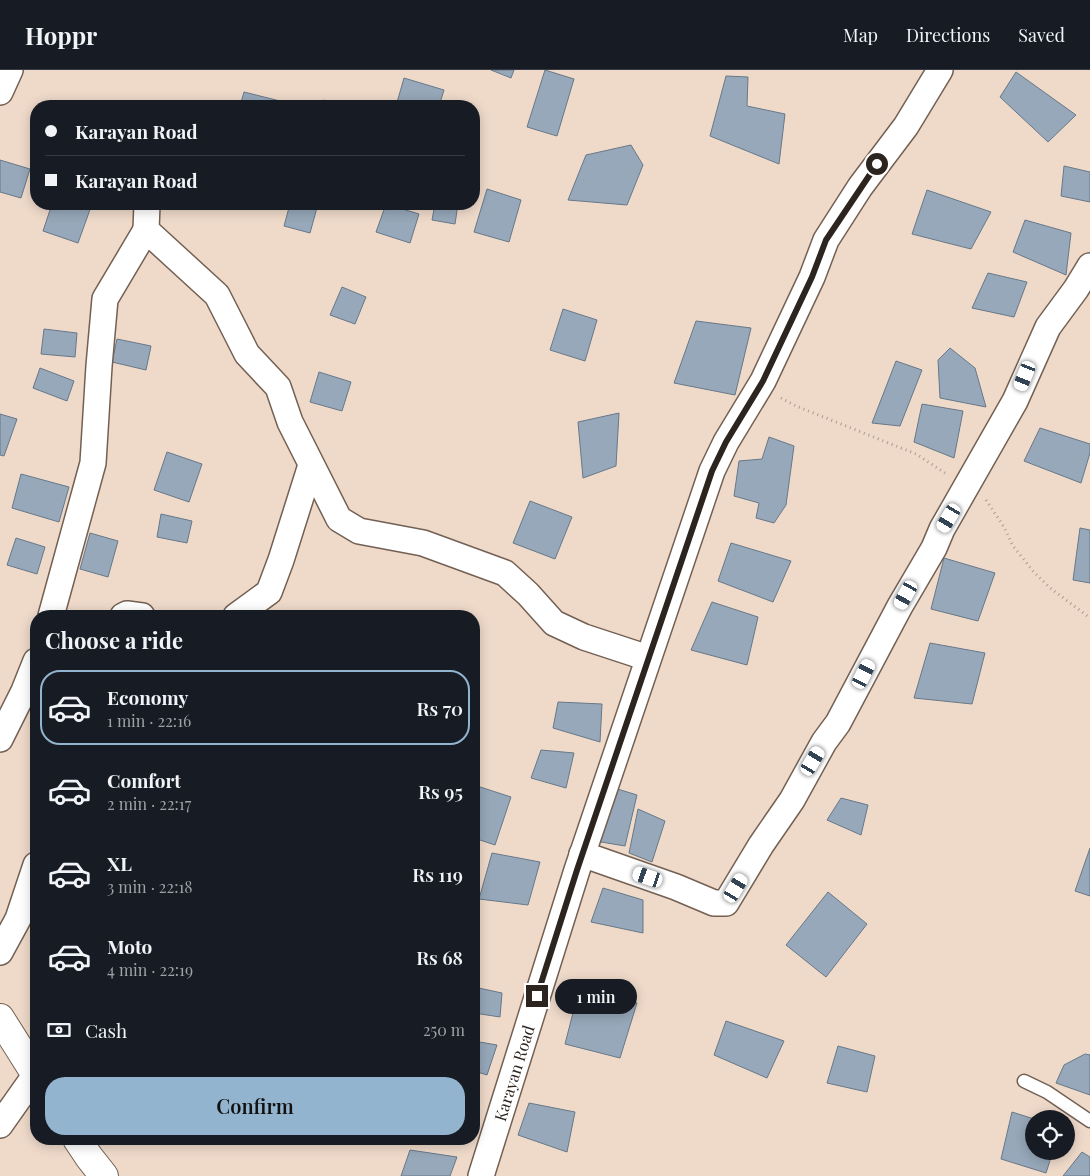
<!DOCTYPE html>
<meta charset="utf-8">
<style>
:root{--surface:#171b24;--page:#20242c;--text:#f1f3f6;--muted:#9ea1a6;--line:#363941;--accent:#93b4ce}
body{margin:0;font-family:"Playfair Display",serif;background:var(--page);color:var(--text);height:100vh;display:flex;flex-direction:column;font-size:19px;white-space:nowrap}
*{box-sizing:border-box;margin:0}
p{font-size:16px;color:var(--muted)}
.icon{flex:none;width:28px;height:28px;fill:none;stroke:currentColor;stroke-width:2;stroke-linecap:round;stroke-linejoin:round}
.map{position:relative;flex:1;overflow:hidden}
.drawer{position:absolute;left:30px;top:540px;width:450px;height:535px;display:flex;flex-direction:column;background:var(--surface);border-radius:20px;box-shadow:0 2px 12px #0003}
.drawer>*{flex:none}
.banner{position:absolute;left:30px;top:30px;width:450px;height:110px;border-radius:20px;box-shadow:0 2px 12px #0003;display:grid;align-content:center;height:110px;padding:0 15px;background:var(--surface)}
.buttons{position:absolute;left:1025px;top:1040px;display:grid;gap:10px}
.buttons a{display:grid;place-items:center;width:50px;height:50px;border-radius:50%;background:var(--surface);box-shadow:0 2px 12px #0003;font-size:25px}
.end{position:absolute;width:22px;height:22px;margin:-11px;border:6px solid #2c241f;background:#fff;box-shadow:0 0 0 2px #fff}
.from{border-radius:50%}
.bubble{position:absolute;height:35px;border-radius:18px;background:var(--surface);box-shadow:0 2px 12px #0003;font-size:16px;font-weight:600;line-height:35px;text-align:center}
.car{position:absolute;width:15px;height:30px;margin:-15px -8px;border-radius:6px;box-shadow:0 0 4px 1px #0007;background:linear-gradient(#fff 24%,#345 0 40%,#fff 0 76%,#345 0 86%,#fff 0)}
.banner b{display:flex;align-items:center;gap:18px;height:48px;font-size:19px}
.banner b+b{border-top:1px solid var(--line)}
.banner i{width:12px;height:12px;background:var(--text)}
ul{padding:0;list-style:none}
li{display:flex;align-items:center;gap:15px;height:75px;margin:0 10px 8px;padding:0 5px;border:2px solid transparent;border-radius:20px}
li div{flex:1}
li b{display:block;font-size:19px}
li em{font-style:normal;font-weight:600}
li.selected{border-color:var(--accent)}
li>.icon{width:45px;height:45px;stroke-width:1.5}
h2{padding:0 15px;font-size:22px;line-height:60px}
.pay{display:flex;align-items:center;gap:12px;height:55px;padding:0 15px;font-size:19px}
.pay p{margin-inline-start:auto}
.cta{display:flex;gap:10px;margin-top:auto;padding:10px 15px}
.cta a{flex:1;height:58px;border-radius:20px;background:var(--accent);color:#111;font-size:20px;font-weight:600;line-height:58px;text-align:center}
header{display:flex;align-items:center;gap:30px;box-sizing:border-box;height:70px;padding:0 25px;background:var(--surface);border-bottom:1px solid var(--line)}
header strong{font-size:24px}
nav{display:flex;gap:28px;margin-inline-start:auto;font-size:18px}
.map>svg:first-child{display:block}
.building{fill:#96a8b9;stroke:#677888}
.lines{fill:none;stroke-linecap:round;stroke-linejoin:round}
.lane-casing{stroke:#736053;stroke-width:15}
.street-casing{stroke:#736053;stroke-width:28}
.secondary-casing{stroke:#736053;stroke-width:30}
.path{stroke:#ac9b8f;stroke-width:3;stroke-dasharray:1 4;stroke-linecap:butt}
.lane{stroke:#fff;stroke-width:12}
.street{stroke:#fff;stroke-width:25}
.secondary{stroke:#fff;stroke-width:28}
.route{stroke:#2c241f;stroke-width:6}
.labels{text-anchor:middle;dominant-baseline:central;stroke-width:5;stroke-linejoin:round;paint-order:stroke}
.street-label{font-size:16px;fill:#2c241f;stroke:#fde7d7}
</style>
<header>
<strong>Hoppr</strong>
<nav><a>Map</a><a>Directions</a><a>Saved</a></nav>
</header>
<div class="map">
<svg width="1090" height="1106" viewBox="0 0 1090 1106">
<rect width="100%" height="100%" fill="#efdaca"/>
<g class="building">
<path d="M491 0H514L511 8Z"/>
<path d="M545 0 574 9 557 66 527 57Z"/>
<path d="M1016 2 1076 45 1048 72 1000 27Z"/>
<path d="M726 6 748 7 747 36 785 44 779 94 710 66Z"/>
<path d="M404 8 444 20 439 36H396Z"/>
<path d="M244 22 280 31 278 36H240Z"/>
<path d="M323 30 342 36H321Z"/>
<path d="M59 31 77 36H58Z"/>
<path d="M631 75 643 95 627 135 568 130 586 85Z"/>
<path d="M0 90 30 99 21 128 0 122Z"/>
<path d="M1064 96 1090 102V132L1061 126Z"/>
<path d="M487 119 521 130 509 172 474 162Z"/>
<path d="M927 120 991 142 971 179 912 164Z"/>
<path d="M52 134H92L78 173 43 161Z"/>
<path d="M290 134H318L310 163 284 156Z"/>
<path d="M386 134 419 144 410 173 376 162Z"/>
<path d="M435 134H458L455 154 432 150Z"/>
<path d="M1025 150 1071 163 1066 205 1013 182Z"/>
<path d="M988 203 1027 212 1014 247 972 238Z"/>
<path d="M342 217 366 227 355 254 330 245Z"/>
<path d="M563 239 597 250 585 291 550 280Z"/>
<path d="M696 251 751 258 735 325 674 313Z"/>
<path d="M44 259 77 263 75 287 41 284Z"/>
<path d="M117 269 151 276 146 300 112 292Z"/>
<path d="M950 278 975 298 986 337 940 328 938 290Z"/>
<path d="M896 291 922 300 900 356 872 353Z"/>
<path d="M40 298 74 311 67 331 33 318Z"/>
<path d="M319 302 351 312 342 341 310 332Z"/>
<path d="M922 334 963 341 954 388 914 372Z"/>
<path d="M619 343 616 396 583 408 578 352Z"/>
<path d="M0 344 17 349 4 386 0 385Z"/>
<path d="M1040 358 1090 374V383L1081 413 1024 391Z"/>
<path d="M769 367 794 376 786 435 774 453 756 448 759 433 734 426 739 391 762 389Z"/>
<path d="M167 382 202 394 189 432 154 420Z"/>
<path d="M21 404 69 417 59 452 12 438Z"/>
<path d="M530 431 572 447 555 489 513 473Z"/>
<path d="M161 444 192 451 187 473 157 467Z"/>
<path d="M1080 458 1090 460V513L1073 510Z"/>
<path d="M90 463 118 471 108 507 80 499Z"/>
<path d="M16 468 45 477 37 504 7 495Z"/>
<path d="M731 473 791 491 773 532 718 511Z"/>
<path d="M944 488 995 503 978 551 931 539Z"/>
<path d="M712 532 758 547 747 595 691 580Z"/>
<path d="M930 573 985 583 972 634 914 628Z"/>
<path d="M558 632 602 634 600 672 553 658Z"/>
<path d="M541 680 574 683 566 718 531 708Z"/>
<path d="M474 715 511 727 495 775 474 768Z"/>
<path d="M611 717 637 725 625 776 595 771Z"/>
<path d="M841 728 868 735 861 765 827 750Z"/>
<path d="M638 739 665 751 652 792 629 783Z"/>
<path d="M1090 778V826L1075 821Z"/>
<path d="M492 783 540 792 528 835 479 829Z"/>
<path d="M603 818 643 830V863L591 852Z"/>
<path d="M828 822 867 854 826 907 786 875Z"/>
<path d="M581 912 637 933 620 988 565 974Z"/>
<path d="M474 917 502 923 500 947 474 943Z"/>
<path d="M726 951 784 971 767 1008 714 985Z"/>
<path d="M474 971 497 975 487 1005 474 1001Z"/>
<path d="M838 976 875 986 867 1022 827 1013Z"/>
<path d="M1085 984 1090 985V1025L1056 1013 1064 995Z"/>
<path d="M529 1033 575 1042 567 1082 518 1065Z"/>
<path d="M1012 1042 1034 1049V1081H1053L1046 1103 1001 1089Z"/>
<path d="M410 1080 457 1087 450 1106H401Z"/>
<path d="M1082 1082 1090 1087V1106H1063Z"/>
</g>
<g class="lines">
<g class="lane-casing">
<path id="lane" d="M1024 1011 1047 1022 1090 1051"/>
</g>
<g class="street-casing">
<g id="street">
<path d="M0 22 10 0"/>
<path d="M147 134 146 160 217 225 247 284 278 317 290 352 339 449 359 461 423 473 505 503 528 524 554 553 584 567 648 588"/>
<path d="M51 546 93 393 99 296 105 229 146 160"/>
<path d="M123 546 127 544 142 546"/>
<path d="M236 546 269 522 281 490 311 395"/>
<path d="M0 669 24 621 36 591"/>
<path d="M582 784 676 817 714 833H726L761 775 792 730 824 672 838 653 900 536 934 478 942 459 1015 331 1048 257 1076 219 1090 196"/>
<path d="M0 882 18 849 36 795"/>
<path d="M0 1055 36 1004"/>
<path id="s1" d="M481 1106 577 800 712 401 726 372 763 311 812 207 826 170 860 117 906 56 940 0"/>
</g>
</g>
<g class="secondary-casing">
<g id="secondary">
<path d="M0 948 36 1005"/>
<path d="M77 1069 89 1087 104 1106"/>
</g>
</g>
<g class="path">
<path d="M781 328 796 336 916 384 945 403"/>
<path d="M986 430 1004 457 1013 476 1033 501 1050 518 1090 548"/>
</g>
<use href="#lane" class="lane"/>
<use href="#street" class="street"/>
<use href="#secondary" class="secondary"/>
</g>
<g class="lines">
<path class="route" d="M537 926 577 800 712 401 726 372 763 311 812 207 826 170 877 94"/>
</g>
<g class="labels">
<g class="street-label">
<text stroke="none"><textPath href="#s1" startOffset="108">Karayan Road</textPath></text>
</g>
</g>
</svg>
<div class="buttons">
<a><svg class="icon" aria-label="locate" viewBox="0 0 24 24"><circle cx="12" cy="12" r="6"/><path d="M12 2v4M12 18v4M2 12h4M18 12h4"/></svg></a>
</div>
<i class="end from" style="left:877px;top:94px"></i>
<i class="end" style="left:537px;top:926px"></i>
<div class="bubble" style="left:555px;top:909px;width:82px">1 min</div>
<i class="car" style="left:1025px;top:306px;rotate:202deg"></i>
<i class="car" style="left:949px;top:448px;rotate:211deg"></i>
<i class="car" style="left:906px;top:525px;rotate:209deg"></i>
<i class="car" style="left:864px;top:604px;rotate:27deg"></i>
<i class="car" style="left:813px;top:691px;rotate:31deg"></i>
<i class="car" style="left:648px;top:807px;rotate:289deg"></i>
<i class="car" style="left:736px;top:818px;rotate:31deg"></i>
<div class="banner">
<b><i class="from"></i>Karayan Road</b>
<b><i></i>Karayan Road</b>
</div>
<section class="drawer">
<h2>Choose a ride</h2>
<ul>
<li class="selected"><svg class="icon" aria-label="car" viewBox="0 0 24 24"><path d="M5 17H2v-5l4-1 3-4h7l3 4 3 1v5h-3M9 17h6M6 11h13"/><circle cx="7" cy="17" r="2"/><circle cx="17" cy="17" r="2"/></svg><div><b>Economy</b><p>1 min · 22:16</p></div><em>Rs 70</em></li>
<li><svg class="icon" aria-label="car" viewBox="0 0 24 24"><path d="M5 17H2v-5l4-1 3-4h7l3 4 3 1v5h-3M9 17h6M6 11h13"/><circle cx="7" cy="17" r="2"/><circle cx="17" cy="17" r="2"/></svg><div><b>Comfort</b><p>2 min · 22:17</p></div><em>Rs 95</em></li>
<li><svg class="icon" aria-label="car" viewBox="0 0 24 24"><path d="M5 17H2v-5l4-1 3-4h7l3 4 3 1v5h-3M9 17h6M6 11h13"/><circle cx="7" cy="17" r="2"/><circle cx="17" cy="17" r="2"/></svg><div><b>XL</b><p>3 min · 22:18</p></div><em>Rs 119</em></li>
<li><svg class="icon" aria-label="car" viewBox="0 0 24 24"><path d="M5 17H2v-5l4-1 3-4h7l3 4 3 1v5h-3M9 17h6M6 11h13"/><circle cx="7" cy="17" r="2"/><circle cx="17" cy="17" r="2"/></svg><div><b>Moto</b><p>4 min · 22:19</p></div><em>Rs 68</em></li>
</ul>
<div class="pay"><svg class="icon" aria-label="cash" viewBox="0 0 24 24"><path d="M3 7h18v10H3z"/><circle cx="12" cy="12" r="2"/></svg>Cash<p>250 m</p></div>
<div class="cta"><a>Confirm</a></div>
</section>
</div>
